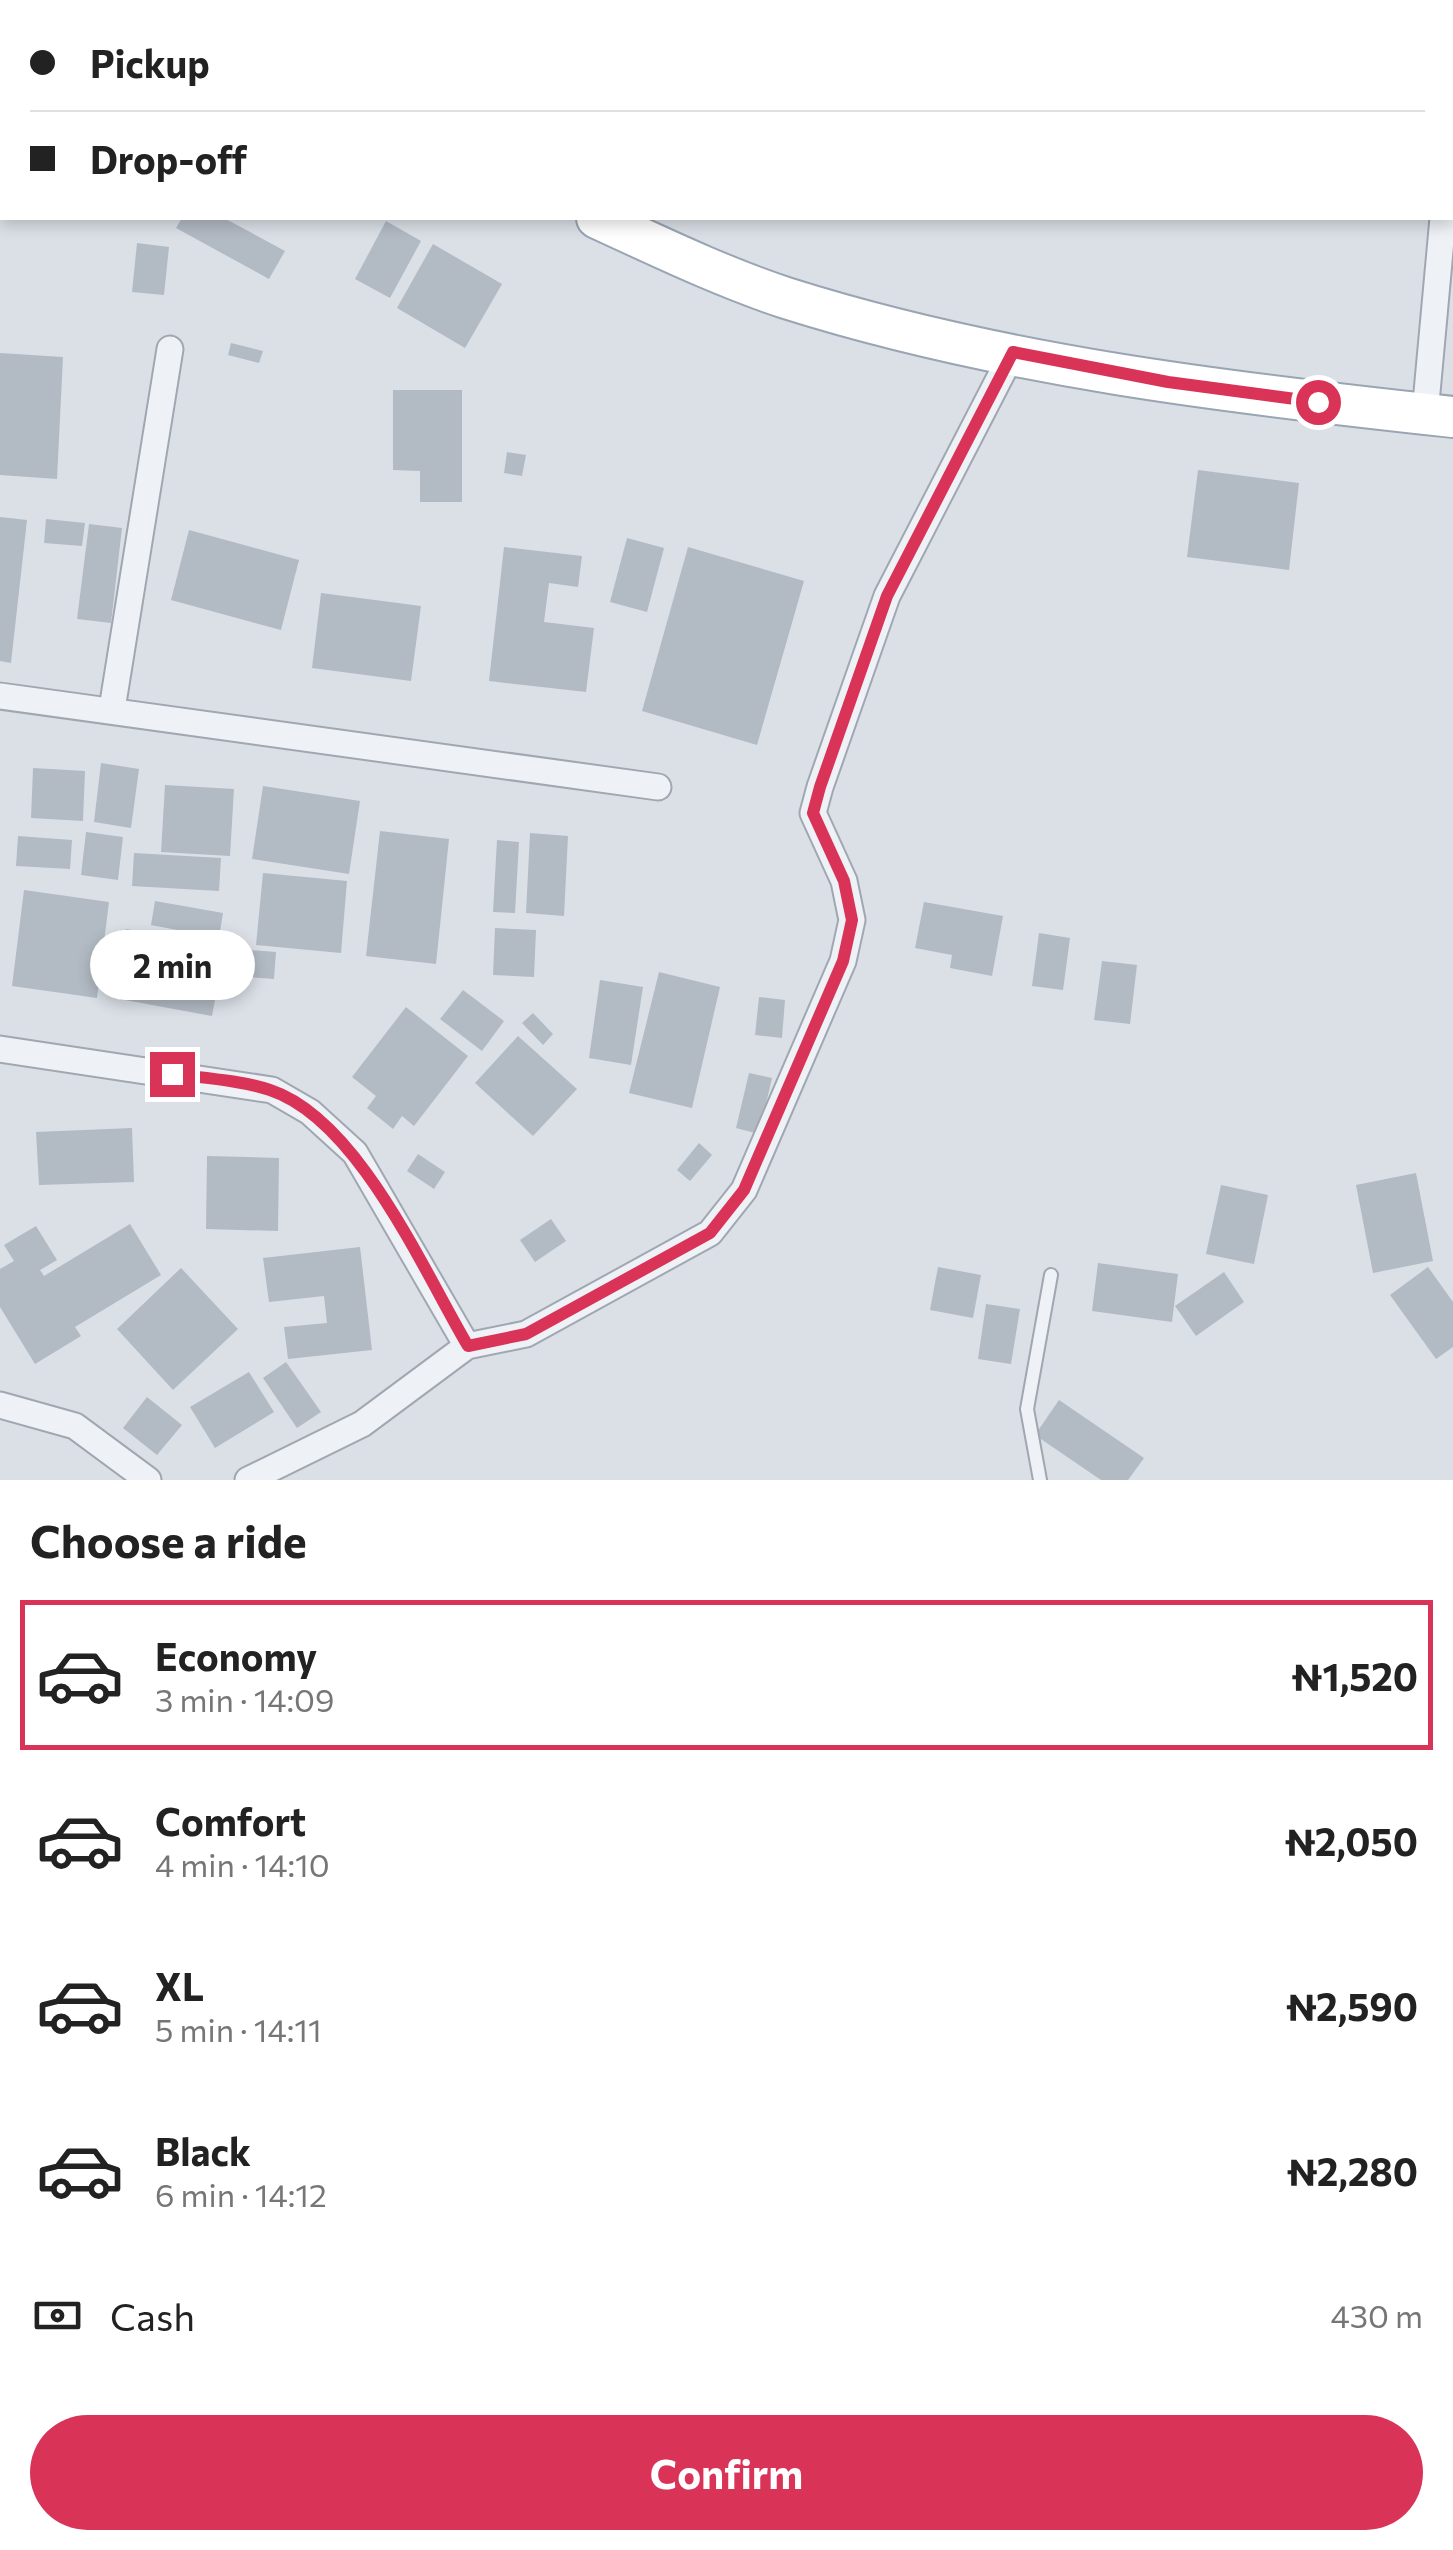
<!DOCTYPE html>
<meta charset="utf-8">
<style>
:root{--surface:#fff;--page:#f2f2f2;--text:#222;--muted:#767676;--line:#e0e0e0;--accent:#d93358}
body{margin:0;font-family:Commissioner,sans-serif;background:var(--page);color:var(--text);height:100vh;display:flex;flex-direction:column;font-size:38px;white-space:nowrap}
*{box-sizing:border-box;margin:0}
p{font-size:32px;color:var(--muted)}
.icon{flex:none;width:55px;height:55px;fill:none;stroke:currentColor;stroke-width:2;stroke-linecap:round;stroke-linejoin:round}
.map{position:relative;height:1480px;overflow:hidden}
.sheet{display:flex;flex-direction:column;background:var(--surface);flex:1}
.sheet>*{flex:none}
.banner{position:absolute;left:0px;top:0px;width:1455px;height:220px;box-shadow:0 5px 15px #0003;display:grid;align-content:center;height:220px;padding:0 30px;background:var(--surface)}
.end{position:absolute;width:45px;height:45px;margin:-22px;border:12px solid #d93358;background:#fff;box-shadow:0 0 0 5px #fff}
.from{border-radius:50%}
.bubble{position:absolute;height:70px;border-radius:35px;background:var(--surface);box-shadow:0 5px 15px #0003;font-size:32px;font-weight:700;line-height:70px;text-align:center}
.banner b{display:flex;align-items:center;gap:35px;height:95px;font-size:38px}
.banner b+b{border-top:2px solid var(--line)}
.banner i{width:25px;height:25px;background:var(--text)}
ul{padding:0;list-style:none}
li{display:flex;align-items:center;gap:30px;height:150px;margin:0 20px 15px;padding:0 10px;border:5px solid transparent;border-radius:0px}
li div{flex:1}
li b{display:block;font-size:38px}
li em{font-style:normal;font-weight:700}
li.active{border-color:var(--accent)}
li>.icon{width:90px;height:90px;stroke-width:1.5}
h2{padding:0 30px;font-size:45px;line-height:120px}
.pay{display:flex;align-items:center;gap:25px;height:110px;padding:0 30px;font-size:38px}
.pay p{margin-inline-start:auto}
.button{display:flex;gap:20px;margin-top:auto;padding:20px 30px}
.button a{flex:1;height:115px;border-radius:60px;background:var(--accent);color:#fff;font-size:40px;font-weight:700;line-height:115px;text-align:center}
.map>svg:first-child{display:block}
.building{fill:#b2bac4}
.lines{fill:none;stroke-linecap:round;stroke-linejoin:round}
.lane-casing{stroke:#a0a7b1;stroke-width:16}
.street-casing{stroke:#a0a7b1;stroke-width:29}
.primary-casing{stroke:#99a5b3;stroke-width:44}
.lane{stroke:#eef1f5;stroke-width:12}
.street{stroke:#eef1f5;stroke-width:25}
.primary{stroke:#fff;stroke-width:40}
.route{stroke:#d93358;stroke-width:12}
</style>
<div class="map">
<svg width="1453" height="1480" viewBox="0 0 1453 1480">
<rect width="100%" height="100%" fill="#dbe0e7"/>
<g class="building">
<path d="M182 218H224L285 251 269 279 176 228Z"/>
<path d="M386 221 421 241 390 298 355 279Z"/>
<path d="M137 243 169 247 164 295 132 292Z"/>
<path d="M433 244 502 284 465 348 397 308Z"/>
<path d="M231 343 263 351 259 363 228 355Z"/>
<path d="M0 353 63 357 57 479 0 475Z"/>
<path d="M393 390H462V502H420V471L393 470Z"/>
<path d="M507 452 526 455 522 476 504 473Z"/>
<path d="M1198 470 1299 483 1289 570 1187 557Z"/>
<path d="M0 517 27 520 11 663 0 661Z"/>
<path d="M46 519 85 523 82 546 44 543Z"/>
<path d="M89 524 122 528 111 623 77 619Z"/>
<path d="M189 530 299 560 281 630 171 600Z"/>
<path d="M627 538 664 548 647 612 610 602Z"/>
<path d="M504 547 582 556 578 587 549 583 544 622 594 628 586 692 489 681Z"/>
<path d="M688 547 804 581 757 745 642 711Z"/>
<path d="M321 593 421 606 411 681 312 668Z"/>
<path d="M101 763 139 769 131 828 94 822Z"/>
<path d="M33 768 85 771 83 821 31 818Z"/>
<path d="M165 785 234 789 230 856 161 852Z"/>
<path d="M263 786 360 801 349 874 252 859Z"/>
<path d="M380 831 449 839 436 964 366 956Z"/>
<path d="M86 832 123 837 118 880 81 875Z"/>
<path d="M530 833 568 836 564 916 526 913Z"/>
<path d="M18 836 72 840 70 869 16 866Z"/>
<path d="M497 840 519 842 515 913 493 912Z"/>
<path d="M134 853 221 858 219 891 132 886Z"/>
<path d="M263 873 347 881 341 953 256 945Z"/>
<path d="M24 890 109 902 97 998 12 986Z"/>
<path d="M155 901 223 913 219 938 151 925Z"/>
<path d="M924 902 1003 916 992 976 950 968 952 955 915 948Z"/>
<path d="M495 928 536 930 534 977 493 975Z"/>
<path d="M126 929 225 947 212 1016 114 998Z"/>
<path d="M1039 933 1070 938 1063 990 1032 986Z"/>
<path d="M239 949 276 952 274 979 237 976Z"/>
<path d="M1102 961 1137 965 1130 1024 1094 1020Z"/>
<path d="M659 972 720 987 692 1108 629 1093Z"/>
<path d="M600 980 643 987 631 1065 589 1058Z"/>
<path d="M463 990 504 1021 482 1051 440 1019Z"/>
<path d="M759 997 785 1000 782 1038 755 1035Z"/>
<path d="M406 1007 468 1056 414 1126 402 1116 393 1129 367 1108 376 1096 352 1077Z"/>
<path d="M533 1013 553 1034 543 1045 522 1023Z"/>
<path d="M518 1036 577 1089 533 1136 475 1083Z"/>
<path d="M749 1073 772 1078 759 1134 736 1128Z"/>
<path d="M132 1128 134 1182 39 1185 36 1132Z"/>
<path d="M699 1143 712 1155 690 1181 677 1170Z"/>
<path d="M418 1154 445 1172 434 1189 407 1171Z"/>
<path d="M207 1156 279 1158 278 1231 206 1229Z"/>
<path d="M1416 1173 1433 1261 1373 1273 1356 1185Z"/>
<path d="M1221 1185 1268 1195 1254 1264 1206 1254Z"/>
<path d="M551 1219 566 1241 535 1262 520 1240Z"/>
<path d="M130 1224 161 1275 75 1327 81 1336 35 1364 0 1307V1269L14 1261 4 1245 36 1226 57 1260 40 1270 44 1276Z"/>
<path d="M360 1247 372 1350 288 1359 284 1327 327 1323 324 1296 269 1302 263 1258Z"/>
<path d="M1098 1263 1178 1274 1172 1322 1092 1311Z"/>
<path d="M938 1267 981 1275 973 1318 930 1310Z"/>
<path d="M1428 1267 1453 1302V1347L1436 1359 1390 1295Z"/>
<path d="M181 1268 238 1329 173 1390 117 1329Z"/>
<path d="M1224 1272 1244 1302 1196 1336 1175 1306Z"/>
<path d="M986 1304 1020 1309 1011 1364 978 1359Z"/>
<path d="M286 1362 321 1412 297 1428 263 1378Z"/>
<path d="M249 1372 274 1412 215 1448 190 1407Z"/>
<path d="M147 1397 182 1425 157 1455 123 1428Z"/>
<path d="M1059 1400 1144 1458 1128 1480H1101L1035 1435Z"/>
</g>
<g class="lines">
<g class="lane-casing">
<path id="lane" d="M1040 1480 1027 1409 1051 1275"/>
</g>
<g class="street-casing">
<g id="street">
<path d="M405 2 407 0"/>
<path d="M1452 120 1453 117"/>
<path d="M1425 414 1443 218"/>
<path d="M0 696 658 787"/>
<path d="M112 709 170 349"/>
<path d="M0 1049 272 1090 310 1112 355 1153 467 1346"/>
<path d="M0 1405 75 1426 148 1480"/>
<path d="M248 1480 362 1424 467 1346 526 1334 710 1233 744 1190 843 961 852 920 844 881 813 813 820 787 887 596 1013 352"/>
</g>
</g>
<g class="primary-casing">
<g id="primary">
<path d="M143 0 148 2"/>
<path d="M597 218C658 246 722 277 786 298 1001 366 1230 393 1453 417"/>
</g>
</g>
<use href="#lane" class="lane"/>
<use href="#street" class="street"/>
<use href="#primary" class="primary"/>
</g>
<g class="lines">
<path class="route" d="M172 1074C203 1078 240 1080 270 1090 358 1119 423 1270 468 1346L526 1334 710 1233 744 1190 843 961 852 920 844 881 813 813 820 787 887 596 1013 352 1168 382 1318 402"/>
</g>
</svg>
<i class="end from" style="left:1318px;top:402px"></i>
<i class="end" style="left:172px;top:1074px"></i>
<div class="bubble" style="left:90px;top:930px;width:165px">2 min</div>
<div class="banner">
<b><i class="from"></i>Pickup</b>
<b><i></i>Drop-off</b>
</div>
</div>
<section class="sheet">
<h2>Choose a ride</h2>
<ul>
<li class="active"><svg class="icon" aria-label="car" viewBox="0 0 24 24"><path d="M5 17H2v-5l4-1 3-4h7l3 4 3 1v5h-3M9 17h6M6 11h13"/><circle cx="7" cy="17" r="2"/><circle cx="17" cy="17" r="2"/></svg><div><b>Economy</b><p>3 min · 14:09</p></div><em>₦1,520</em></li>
<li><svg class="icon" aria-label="car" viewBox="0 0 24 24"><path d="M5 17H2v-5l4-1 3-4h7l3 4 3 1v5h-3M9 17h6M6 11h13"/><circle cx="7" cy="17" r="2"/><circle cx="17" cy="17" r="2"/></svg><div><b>Comfort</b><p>4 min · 14:10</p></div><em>₦2,050</em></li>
<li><svg class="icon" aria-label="car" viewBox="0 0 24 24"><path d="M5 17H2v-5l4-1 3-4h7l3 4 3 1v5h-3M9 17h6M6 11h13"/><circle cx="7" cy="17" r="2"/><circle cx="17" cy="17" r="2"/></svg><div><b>XL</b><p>5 min · 14:11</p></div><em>₦2,590</em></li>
<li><svg class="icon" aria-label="car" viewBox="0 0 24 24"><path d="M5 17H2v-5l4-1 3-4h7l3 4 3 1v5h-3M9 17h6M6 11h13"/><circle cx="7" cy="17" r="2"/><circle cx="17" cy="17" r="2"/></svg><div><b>Black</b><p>6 min · 14:12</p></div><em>₦2,280</em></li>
</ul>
<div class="pay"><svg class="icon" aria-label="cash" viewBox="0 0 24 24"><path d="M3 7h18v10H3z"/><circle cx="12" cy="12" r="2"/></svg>Cash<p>430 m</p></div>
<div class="button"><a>Confirm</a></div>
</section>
